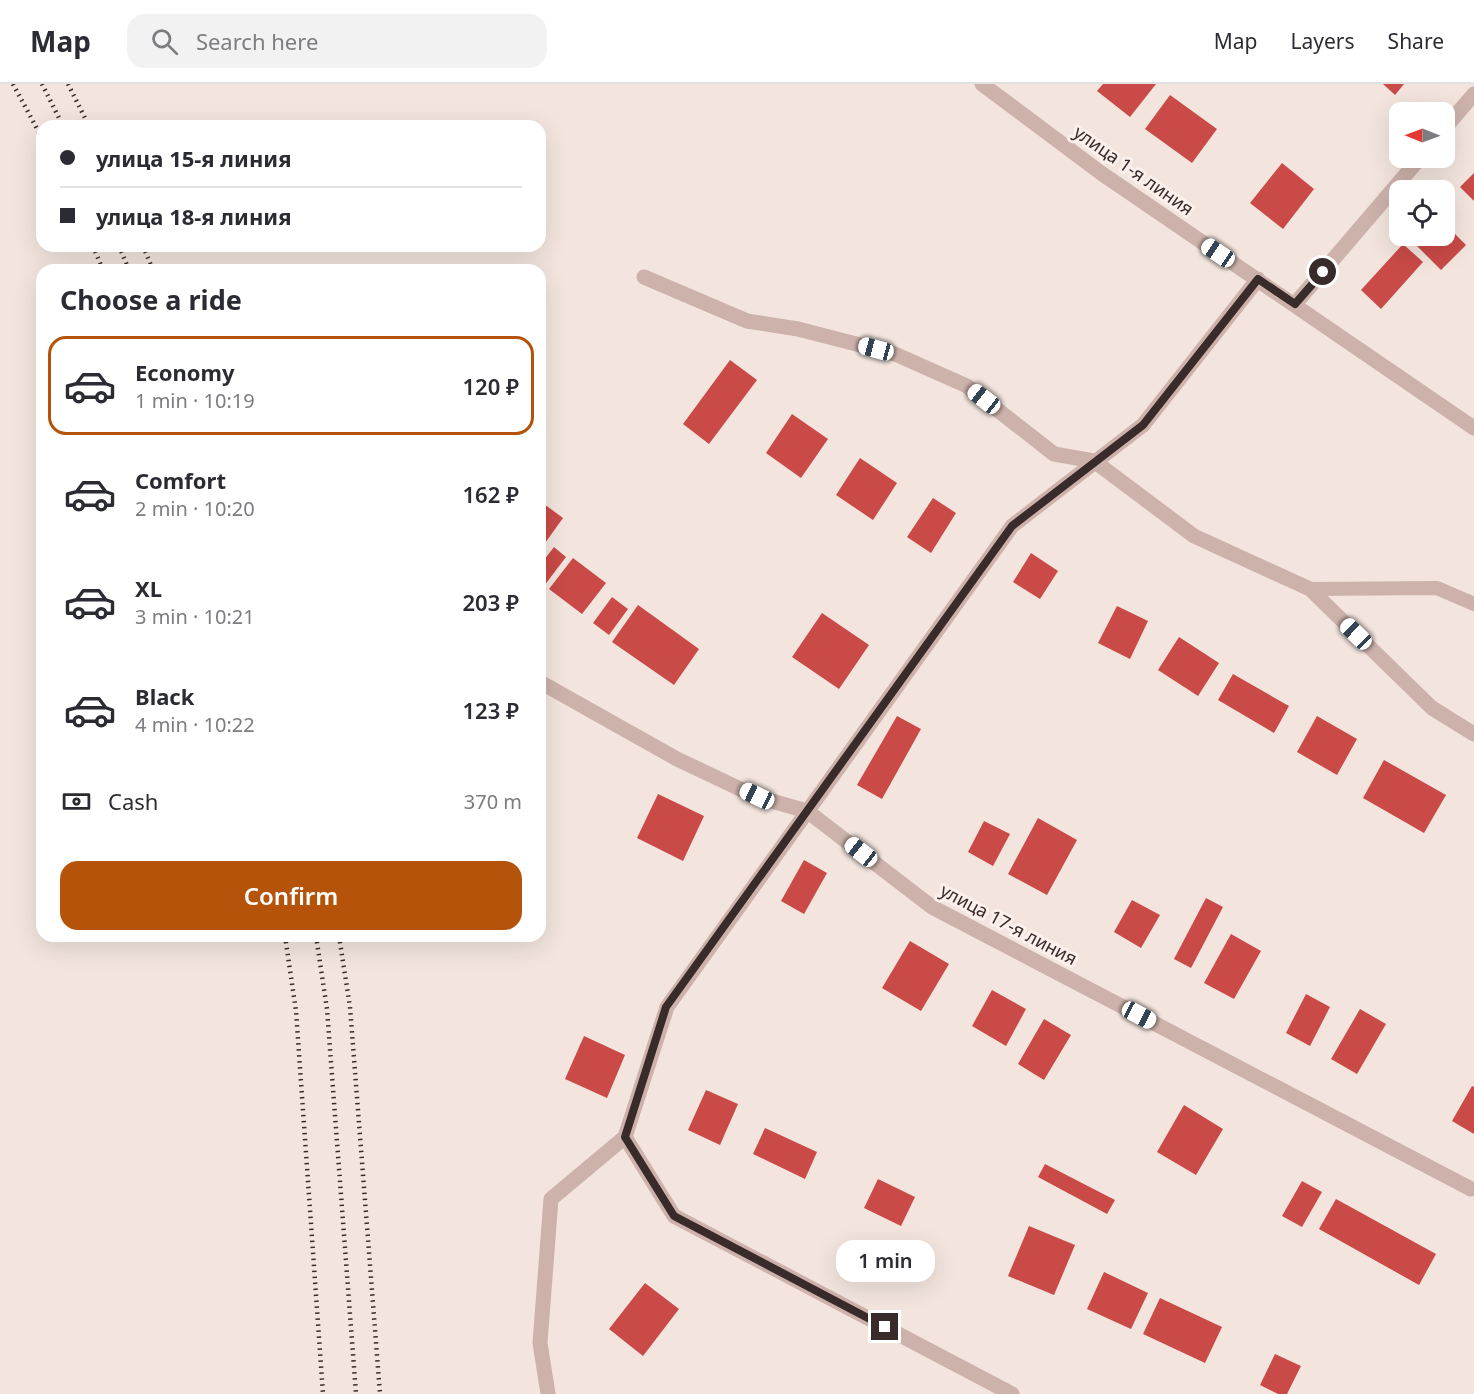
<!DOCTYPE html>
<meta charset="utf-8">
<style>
:root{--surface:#fff;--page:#f2f2f3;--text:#2b2b33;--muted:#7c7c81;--line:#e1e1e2;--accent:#b45309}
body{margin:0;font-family:"Noto Sans",sans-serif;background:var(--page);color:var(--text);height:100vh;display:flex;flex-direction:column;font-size:22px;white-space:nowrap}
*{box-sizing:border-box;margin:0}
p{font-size:20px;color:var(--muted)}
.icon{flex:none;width:33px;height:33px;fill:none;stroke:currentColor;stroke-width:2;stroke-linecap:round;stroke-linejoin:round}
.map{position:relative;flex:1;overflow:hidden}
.side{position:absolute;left:36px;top:180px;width:510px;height:678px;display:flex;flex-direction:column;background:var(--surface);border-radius:18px;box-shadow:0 6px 24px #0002}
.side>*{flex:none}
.banner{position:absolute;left:36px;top:36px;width:510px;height:132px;border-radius:18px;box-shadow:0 6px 24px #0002;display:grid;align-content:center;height:132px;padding:0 24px;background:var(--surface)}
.needle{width:39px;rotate:271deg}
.fabs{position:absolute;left:1389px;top:18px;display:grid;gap:12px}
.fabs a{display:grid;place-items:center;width:66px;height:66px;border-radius:12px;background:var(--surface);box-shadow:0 6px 24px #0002;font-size:30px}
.end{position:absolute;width:27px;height:27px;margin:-14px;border:8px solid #392b29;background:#fff;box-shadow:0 0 0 3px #fff}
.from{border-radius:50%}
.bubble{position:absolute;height:42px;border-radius:18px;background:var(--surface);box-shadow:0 6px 24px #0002;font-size:20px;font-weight:600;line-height:42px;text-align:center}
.car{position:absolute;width:18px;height:36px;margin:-18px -9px;border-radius:8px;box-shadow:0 0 4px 2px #0007;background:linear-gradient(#fff 24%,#345 0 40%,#fff 0 76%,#345 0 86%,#fff 0)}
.banner b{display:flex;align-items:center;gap:21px;height:57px;font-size:22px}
.banner b+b{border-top:2px solid var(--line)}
.banner i{width:15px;height:15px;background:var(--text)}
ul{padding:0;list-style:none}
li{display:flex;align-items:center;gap:18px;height:99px;margin:0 12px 9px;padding:0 12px;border:3px solid transparent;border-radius:18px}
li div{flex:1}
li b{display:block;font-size:22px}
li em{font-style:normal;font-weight:600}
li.on{border-color:var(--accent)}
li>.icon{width:54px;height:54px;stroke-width:1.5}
h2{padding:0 24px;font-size:27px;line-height:72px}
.pay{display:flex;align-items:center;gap:15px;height:66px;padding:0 24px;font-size:22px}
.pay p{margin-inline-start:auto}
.action{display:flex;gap:12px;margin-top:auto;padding:12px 24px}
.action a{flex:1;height:69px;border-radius:18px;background:var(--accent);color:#fff;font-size:24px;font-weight:600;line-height:69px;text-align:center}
header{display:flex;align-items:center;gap:36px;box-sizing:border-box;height:84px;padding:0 30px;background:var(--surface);border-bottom:2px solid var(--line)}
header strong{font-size:28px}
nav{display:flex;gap:33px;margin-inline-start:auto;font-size:21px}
.search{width:420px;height:54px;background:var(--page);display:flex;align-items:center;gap:15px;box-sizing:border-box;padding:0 21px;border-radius:18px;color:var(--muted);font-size:22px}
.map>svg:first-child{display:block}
.building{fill:#c94a47}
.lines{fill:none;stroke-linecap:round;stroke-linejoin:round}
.service{stroke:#ccb2aa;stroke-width:14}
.minor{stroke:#ccb2aa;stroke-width:15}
.tertiary{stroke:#ccb2aa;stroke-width:15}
.rail{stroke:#392b29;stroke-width:4.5;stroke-dasharray:1.5 4.5;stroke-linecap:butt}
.route{stroke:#392b29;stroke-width:8}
.labels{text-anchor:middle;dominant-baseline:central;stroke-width:6;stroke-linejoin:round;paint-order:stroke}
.street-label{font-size:18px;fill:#392b29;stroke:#fbf0eb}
</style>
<header>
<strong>Map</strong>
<div class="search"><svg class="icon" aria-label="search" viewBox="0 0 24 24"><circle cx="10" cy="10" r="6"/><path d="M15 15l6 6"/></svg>Search here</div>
<nav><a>Map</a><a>Layers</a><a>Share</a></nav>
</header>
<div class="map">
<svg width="1474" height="1310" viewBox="0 0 1474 1310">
<rect width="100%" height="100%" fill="#f3e5de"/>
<g class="building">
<path d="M1103 0H1156L1130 33 1097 7Z"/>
<path d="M1383 0H1404L1395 11Z"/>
<path d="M1170 11 1217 45 1192 79 1145 45Z"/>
<path d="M1282 79 1314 105 1283 145 1250 119Z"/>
<path d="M1474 89V117L1460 103Z"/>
<path d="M1444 139 1466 161 1441 186 1409 154 1412 152H1444Z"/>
<path d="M1403 160 1423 178 1381 225 1361 206Z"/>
<path d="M730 276 757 296 709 360 683 340Z"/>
<path d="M792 330 828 355 801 394 766 369Z"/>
<path d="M860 374 897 399 873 436 836 411Z"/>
<path d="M933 414 956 429 931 469 907 453Z"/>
<path d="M540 417 563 434 540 466Z"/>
<path d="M554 463 566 473 544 502 540 498V481Z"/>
<path d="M1031 469 1058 487 1040 515 1013 498Z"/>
<path d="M573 474 606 499 582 530 549 505Z"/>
<path d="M612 513 628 525 609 551 593 539Z"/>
<path d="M638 521 699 565 674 601 612 558Z"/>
<path d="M1117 522 1148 537 1130 575 1098 559Z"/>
<path d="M822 529 869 561 839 605 792 573Z"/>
<path d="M1179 553 1219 579 1198 612 1158 586Z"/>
<path d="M1233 590 1289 622 1274 649 1218 616Z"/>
<path d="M897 632 921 645 882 715 857 701Z"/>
<path d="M1317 632 1357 655 1337 691 1297 668Z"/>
<path d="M1384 676 1446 711 1424 749 1363 714Z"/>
<path d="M658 710 704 732 683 777 637 754Z"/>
<path d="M1038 734 1077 756 1047 811 1008 790Z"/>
<path d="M984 737 1010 750 993 782 968 768Z"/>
<path d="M804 776 827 789 804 830 781 817Z"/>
<path d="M1206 814 1223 823 1191 884 1174 875Z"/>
<path d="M1132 816 1160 831 1141 864 1114 848Z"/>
<path d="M1231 850 1261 867 1234 915 1204 899Z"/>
<path d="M910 857 949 880 921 927 882 904Z"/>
<path d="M992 906 1026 925 1006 962 972 942Z"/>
<path d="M1306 910 1330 923 1310 962 1286 949Z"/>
<path d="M1360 925 1386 940 1357 990 1331 975Z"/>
<path d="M1044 935 1071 951 1044 996 1018 980Z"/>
<path d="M584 952 625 971 607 1014 565 995Z"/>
<path d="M1472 1002 1474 1003V1050L1452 1037Z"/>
<path d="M706 1006 738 1020 720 1061 688 1046Z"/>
<path d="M1184 1021 1223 1045 1196 1091 1157 1068Z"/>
<path d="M765 1044 817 1068 805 1095 753 1070Z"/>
<path d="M1045 1080 1115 1116 1107 1130 1038 1093Z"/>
<path d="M878 1095 915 1113 901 1142 864 1124Z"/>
<path d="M1302 1097 1322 1108 1302 1143 1282 1132Z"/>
<path d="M1336 1115 1436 1170 1419 1201 1319 1145Z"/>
<path d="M1029 1142 1075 1161 1054 1211 1008 1192Z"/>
<path d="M1104 1188 1148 1209 1131 1245 1087 1225Z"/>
<path d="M645 1199 679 1225 643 1272 609 1245Z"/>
<path d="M1160 1214 1222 1243 1205 1279 1143 1250Z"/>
<path d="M1275 1270 1301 1282 1287 1310H1278L1260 1301Z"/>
</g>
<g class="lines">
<path class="service" d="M1310 505 1437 504 1474 520"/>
<g class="minor">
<path d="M1444 45 1474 10"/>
<path d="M644 193 747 237 798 245 895 270 967 302 1054 370 1094 377 1194 452 1310 505 1432 624 1474 650"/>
<path d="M1295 220 1420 74"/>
<path d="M540 598 677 675 757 713 807 727 932 823 1471 1105"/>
<path d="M625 1053 674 1132 1012 1310"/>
<path d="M548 1310 540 1259 551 1115 625 1053 667 923 1012 442 1143 341 1258 195"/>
</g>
<path class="tertiary" d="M982 0 1101 89 1474 344"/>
<g class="rail">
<path d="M13 0 42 54"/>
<path d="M42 0 63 42"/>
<path d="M68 0 89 42"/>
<path d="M93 162 103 186"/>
<path d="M119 162 129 186"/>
<path d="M143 162 153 186"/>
<path d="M285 852 296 927 323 1310"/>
<path d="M316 852 327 925 356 1310"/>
<path d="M339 852 350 923 380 1310"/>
</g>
</g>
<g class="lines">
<path class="route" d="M885 1243 674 1132 625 1053 666 923 1012 442 1143 341 1258 195 1295 220 1323 188"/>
</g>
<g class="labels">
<g class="street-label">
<text transform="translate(1134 86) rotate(35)">улица 1-я линия</text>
<text transform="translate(1009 840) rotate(28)">улица 17-я линия</text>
</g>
</g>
</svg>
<div class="fabs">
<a><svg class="needle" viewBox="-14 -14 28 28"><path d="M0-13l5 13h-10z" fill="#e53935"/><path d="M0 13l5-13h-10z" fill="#7c7c81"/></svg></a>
<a><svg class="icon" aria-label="locate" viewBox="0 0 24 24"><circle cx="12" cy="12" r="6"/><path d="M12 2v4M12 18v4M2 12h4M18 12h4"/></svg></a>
</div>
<i class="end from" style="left:1323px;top:188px"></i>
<i class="end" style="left:885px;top:1243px"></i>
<div class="bubble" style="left:836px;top:1156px;width:99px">1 min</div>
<i class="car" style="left:1218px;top:169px;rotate:304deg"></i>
<i class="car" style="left:876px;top:265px;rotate:285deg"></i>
<i class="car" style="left:984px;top:315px;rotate:308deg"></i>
<i class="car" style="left:1356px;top:550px;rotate:314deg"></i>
<i class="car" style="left:757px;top:712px;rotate:295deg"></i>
<i class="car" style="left:861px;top:768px;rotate:308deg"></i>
<i class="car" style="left:1139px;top:931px;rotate:118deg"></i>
<div class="banner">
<b><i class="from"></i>улица 15-я линия</b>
<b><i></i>улица 18-я линия</b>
</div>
<section class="side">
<h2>Choose a ride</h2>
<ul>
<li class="on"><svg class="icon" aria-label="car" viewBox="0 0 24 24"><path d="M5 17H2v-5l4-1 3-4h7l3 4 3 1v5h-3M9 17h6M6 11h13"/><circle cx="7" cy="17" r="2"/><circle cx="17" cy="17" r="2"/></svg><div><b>Economy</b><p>1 min · 10:19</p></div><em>120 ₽</em></li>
<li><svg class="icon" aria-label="car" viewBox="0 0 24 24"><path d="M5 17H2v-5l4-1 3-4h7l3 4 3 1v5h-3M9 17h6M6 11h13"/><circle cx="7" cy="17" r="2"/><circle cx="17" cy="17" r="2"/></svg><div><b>Comfort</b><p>2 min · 10:20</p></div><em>162 ₽</em></li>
<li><svg class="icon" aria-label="car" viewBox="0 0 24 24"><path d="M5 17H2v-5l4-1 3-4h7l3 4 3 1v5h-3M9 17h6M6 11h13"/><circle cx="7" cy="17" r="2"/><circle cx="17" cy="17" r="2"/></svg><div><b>XL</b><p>3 min · 10:21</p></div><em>203 ₽</em></li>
<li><svg class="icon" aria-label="car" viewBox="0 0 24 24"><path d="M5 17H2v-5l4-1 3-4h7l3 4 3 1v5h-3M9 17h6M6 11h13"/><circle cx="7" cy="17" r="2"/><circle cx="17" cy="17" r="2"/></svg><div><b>Black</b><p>4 min · 10:22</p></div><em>123 ₽</em></li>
</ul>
<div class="pay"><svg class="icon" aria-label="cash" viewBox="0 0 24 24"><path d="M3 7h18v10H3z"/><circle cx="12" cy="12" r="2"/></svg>Cash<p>370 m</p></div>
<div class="action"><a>Confirm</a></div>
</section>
</div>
